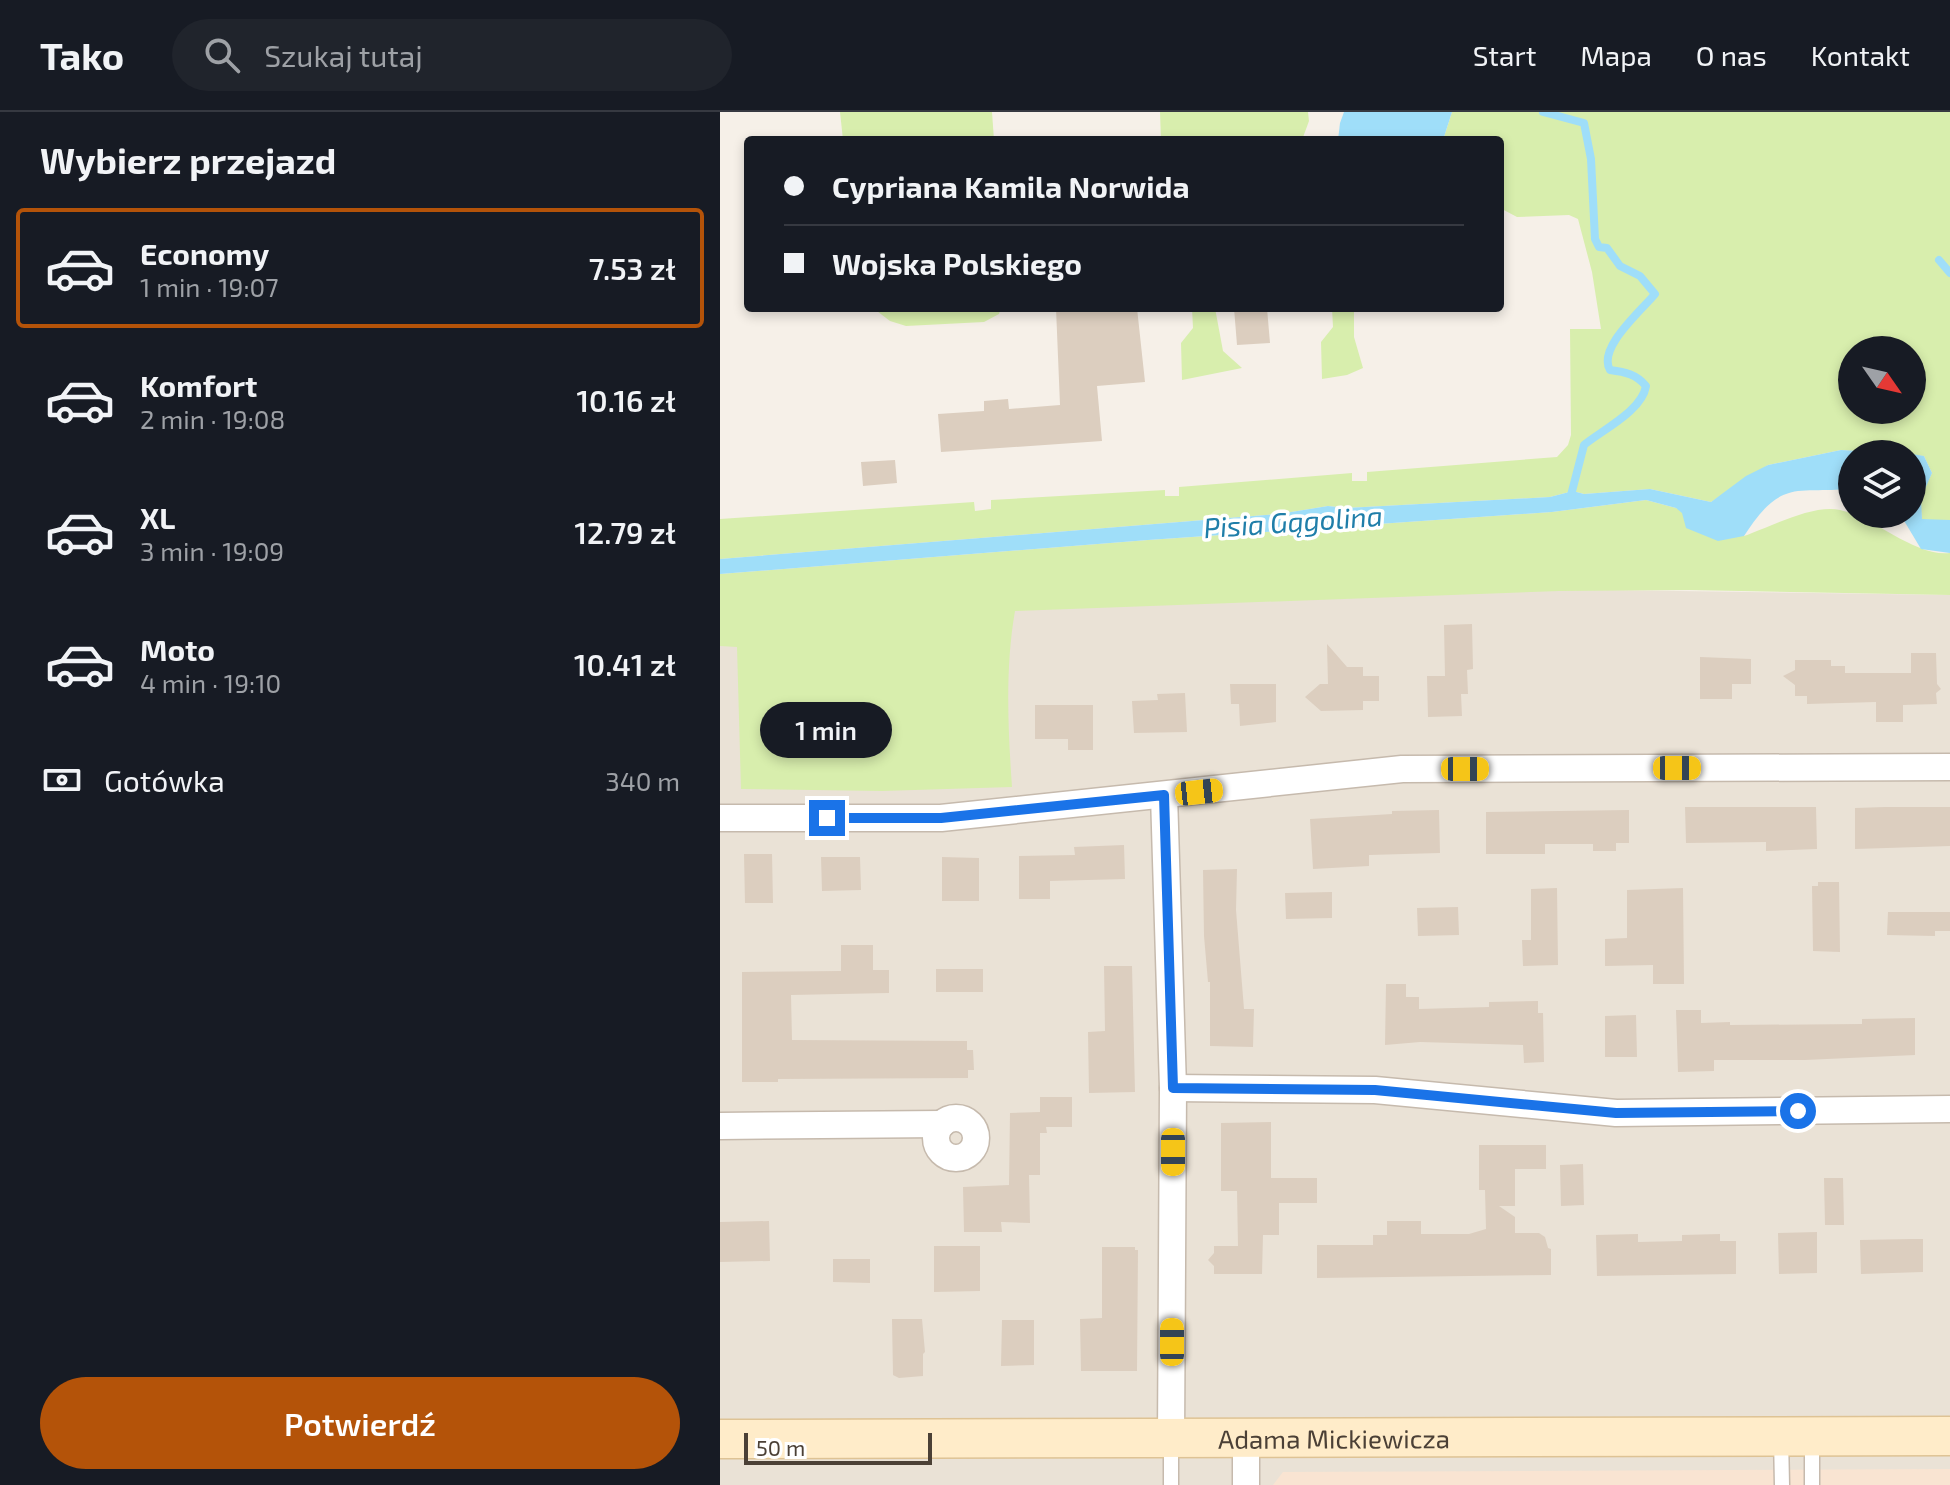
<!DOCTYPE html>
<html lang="pl">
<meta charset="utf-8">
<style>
:root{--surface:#171b24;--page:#20242c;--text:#f1f3f6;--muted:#9ea1a6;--line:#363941;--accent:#b45309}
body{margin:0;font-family:"Exo 2",sans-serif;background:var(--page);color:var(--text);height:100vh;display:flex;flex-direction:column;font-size:30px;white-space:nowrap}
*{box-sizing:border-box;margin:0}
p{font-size:26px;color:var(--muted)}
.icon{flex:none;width:44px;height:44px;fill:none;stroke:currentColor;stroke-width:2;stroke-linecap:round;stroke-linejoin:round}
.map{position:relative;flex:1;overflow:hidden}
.panel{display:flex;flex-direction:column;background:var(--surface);width:720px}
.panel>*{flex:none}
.banner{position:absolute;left:24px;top:24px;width:760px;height:176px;border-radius:8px;box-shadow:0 4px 12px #0003;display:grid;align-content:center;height:176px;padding:0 40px;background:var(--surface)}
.needle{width:52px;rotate:124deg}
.tools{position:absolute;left:1118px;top:224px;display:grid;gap:16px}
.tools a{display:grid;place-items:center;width:88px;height:88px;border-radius:50%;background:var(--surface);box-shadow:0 4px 12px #0003;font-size:40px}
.scale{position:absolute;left:24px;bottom:20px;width:188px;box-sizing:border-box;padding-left:8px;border:4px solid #4b4036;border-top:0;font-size:22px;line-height:28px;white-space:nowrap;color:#4b4036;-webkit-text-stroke:6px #fff;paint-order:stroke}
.end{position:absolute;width:36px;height:36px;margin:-18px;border:10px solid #1a73e8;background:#fff;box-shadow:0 0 0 4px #fff}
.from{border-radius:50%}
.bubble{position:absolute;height:56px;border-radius:28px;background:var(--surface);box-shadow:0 4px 12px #0003;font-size:26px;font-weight:600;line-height:56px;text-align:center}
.car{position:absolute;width:24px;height:48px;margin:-24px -12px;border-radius:10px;box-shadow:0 0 6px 2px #0007;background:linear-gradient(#f5c518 24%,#345 0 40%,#f5c518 0 76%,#345 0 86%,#f5c518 0)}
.banner b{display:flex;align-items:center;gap:28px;height:76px;font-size:30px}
.banner b+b{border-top:2px solid var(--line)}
.banner i{width:20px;height:20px;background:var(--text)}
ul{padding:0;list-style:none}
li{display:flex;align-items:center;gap:24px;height:120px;margin:0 16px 12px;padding:0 24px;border:4px solid transparent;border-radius:8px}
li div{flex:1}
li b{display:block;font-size:30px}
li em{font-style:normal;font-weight:600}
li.current{border-color:var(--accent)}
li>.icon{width:72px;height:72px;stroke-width:1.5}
h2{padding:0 40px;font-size:36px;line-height:96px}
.pay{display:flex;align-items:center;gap:20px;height:88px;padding:0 40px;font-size:30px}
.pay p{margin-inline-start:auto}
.cta{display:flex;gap:16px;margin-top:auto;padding:16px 40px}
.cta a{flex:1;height:92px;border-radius:48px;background:var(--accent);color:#fff;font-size:32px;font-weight:600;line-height:92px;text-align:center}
header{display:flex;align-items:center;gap:48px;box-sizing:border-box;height:112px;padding:0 40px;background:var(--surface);border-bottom:2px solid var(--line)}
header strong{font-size:38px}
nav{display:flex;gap:44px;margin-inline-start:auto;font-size:28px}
.search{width:560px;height:72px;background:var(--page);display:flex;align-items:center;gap:20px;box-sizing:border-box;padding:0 28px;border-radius:44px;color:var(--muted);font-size:30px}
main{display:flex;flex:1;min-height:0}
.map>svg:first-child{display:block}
.residential{fill:#eae2d6}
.commercial{fill:#f9e4d2}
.green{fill:#d8eead;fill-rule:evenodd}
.water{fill:#9fdef9}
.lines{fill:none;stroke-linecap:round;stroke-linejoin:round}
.stream{stroke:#9fdef9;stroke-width:8}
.building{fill:#dccebf}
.lane-casing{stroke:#c6baad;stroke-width:17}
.street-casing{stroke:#c6baad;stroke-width:29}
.secondary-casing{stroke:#dec395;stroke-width:41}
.lane{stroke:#fff;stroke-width:14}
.street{stroke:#fff;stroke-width:26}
.secondary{stroke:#ffecc9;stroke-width:38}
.route{stroke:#1a73e8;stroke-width:10}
.labels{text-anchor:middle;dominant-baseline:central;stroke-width:7;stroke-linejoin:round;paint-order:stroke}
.street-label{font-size:26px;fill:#4b4036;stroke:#fff}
.water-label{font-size:28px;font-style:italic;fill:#1f7ea9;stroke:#fff}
</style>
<header>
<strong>Tako</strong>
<div class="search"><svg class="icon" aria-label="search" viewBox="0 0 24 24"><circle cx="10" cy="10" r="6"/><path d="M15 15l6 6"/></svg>Szukaj tutaj</div>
<nav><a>Start</a><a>Mapa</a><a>O nas</a><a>Kontakt</a></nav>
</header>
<main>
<section class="panel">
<h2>Wybierz przejazd</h2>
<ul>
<li class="current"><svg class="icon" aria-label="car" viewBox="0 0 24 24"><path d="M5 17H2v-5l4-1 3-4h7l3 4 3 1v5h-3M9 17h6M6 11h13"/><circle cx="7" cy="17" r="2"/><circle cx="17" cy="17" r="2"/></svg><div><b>Economy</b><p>1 min · 19:07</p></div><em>7.53 zł</em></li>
<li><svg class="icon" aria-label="car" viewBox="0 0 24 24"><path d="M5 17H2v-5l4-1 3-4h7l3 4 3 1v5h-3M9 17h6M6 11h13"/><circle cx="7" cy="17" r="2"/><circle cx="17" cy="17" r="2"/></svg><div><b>Komfort</b><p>2 min · 19:08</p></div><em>10.16 zł</em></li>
<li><svg class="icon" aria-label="car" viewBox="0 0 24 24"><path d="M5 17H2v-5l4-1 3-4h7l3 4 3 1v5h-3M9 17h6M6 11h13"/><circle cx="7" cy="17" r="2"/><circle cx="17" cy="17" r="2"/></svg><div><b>XL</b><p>3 min · 19:09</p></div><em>12.79 zł</em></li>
<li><svg class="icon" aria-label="car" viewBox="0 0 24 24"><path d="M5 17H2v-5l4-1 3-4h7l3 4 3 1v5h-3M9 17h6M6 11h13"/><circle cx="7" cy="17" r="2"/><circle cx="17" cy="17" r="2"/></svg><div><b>Moto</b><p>4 min · 19:10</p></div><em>10.41 zł</em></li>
</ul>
<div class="pay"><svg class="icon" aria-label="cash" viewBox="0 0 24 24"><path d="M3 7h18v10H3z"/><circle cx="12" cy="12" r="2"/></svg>Gotówka<p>340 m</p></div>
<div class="cta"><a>Potwierdź</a></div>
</section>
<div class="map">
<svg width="1230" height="1373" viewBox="0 0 1230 1373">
<rect width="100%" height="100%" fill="#f6f0e8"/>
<path class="residential" d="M760 476 1230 483V1373H0V501Z"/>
<path class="commercial" d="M1230 1357V1373H553L563 1360Z"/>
<g class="green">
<path d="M120 0H272L274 28H123Z"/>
<path d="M440 0H588L589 9 582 28H441Z"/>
<path d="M732 0H1230V408H1202L1200 386 1212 361 1204 344 1121 338 1048 353 991 390 930 377 864 382 853 379 830 385 626 396 608 394 559 402 0 447V407L254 390 255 399 271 397V388L445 378V384H459V375L632 361V369H647V360L837 345 848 333 851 323 850 217H881L872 160 858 107 849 103 797 105 780 96V28H723ZM1132 238H1192V298H1132Z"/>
<path d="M153 196H281L279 202 264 210 186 214 170 209Z"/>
<path d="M472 196H495L503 239 522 256 462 268 461 231 473 216Z"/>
<path d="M612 196H634V225L643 256 627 263 602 267 601 230 613 215Z"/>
<path d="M926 388 956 396 1024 424C1050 415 1093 392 1120 398 1156 406 1195 445 1230 441V483L969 478 839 479 295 499C285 556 288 617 292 675L162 679 21 677 17 535 0 534V462L428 428 832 400Z"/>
</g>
<g class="water">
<path d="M624 0H732L723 28H618L620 11Z"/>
<path d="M1121 338 1192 342H1132V376C1113 380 1082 376 1069 381 1048 387 1035 408 1024 424L998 429 966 416 962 401 956 396 926 388 832 400 428 428 0 462V447L559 402 608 394 626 396 830 385 853 379 864 382 930 377 991 390 1026 364 1048 353Z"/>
<path d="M1192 342 1204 344 1212 361 1201 386 1202 407 1230 408V441L1201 437 1180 402H1192Z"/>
</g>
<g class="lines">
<g class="stream">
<path d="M823 0 864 11 871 47 875 127 879 135 887 136 900 154 920 164 935 182C922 198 877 236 890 258 905 260 916 262 926 274 922 299 882 318 864 333L850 387"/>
<path d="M1219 148 1230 161"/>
</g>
</g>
<g class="building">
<path d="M336 196H417L425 270 377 274 382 329 221 340 218 302 264 299V289L288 287 289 297 340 293Z"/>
<path d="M514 196H547L550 231 517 233Z"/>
<path d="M175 348 177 371 143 374 141 350Z"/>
<path d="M752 512 753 557 747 558 748 582H741L742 604 708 605 707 564H725L724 513Z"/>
<path d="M607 532 627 555H643V564H659V589H643V598L601 599 585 585 600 572H608Z"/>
<path d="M1191 541H1216L1217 572 1221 577 1216 581 1217 592 1183 593V610H1156V590L1087 592V584H1075V573L1063 564 1075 558V548H1111V554H1125V561H1191Z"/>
<path d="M980 545 1031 547V572H1012V587H980Z"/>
<path d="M510 572H556V610L520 614 519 592H511Z"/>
<path d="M465 581 467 620 414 621 412 589 438 588 437 582Z"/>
<path d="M315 593H373V638H348V627H315Z"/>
<path d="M965 695H1096L1097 737 1046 739V730L966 731Z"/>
<path d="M1165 695H1230V734L1135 737V696Z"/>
<path d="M719 698 720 741 649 743V754L593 757 590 707 672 702V699Z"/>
<path d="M909 698V731H896V739H873V732H825V742H766V700Z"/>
<path d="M404 733 405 767 330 769V787H299V744L355 743 354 735Z"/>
<path d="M24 742H52L53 791H25Z"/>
<path d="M101 745H140L141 778 102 779Z"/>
<path d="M222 745 259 746V789H222Z"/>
<path d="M517 757 516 798 524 897H534L533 935 490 934V870H488L484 824 483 758Z"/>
<path d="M1098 770H1119L1120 840 1093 839 1092 774H1098Z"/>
<path d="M837 776 838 853 803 854 802 828H811V777Z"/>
<path d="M963 776 964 872H933V853L885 854V827L907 826V778Z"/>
<path d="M612 780V806L566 807 565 781Z"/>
<path d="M738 795 739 823 698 824 697 796Z"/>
<path d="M1168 800H1230V819H1215V824L1167 823Z"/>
<path d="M121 833H153V858H169V881L71 883 72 928 247 929V938H253L254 958H248V966L58 967V970H22V860L121 859Z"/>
<path d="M384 854H412L415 980 369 981 368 920 385 919Z"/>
<rect x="216" y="857" width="47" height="23"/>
<path d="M666 872H686V885H699V897L769 895V890L818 889V901H823L824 950 804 951 803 933 700 930 665 933Z"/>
<path d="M956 898H981V911L1010 910V913L1142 912V907L1195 906V943L1085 948H994V959L958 960Z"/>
<path d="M916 903 917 945H885V904Z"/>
<path d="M320 985H352V1015H326L327 1021H320V1063H309L310 1111 281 1110 282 1120H244L243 1075 289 1073 290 1001 320 1000Z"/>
<path d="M551 1010V1066H597V1091H559V1123H543L542 1162H494V1154L488 1148 494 1141V1134H518L517 1079H501V1011Z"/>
<path d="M759 1033H826V1057H795V1094H779L795 1105V1121H819L825 1125 828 1136 831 1137V1163L597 1166V1133H653V1123H667V1109H701V1122H749L766 1117 765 1078H759Z"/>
<path d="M863 1052 864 1093 841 1094 840 1053Z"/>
<path d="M1104 1066H1123L1124 1113H1105Z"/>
<path d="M49 1109 50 1149 0 1150V1110Z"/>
<path d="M1097 1120V1161L1059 1162 1058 1121Z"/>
<path d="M918 1122V1130L962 1129V1123L1000 1122V1129H1016V1162L877 1164 876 1123Z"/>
<path d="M1191 1127H1203V1160L1141 1162 1140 1128Z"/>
<path d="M214 1134H260V1179L214 1180Z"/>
<path d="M382 1135H415V1138H418L417 1259H361L360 1207 382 1206Z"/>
<path d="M113 1147H150V1171L113 1170Z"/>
<path d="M172 1207H202L205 1240 203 1242V1264L179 1266 173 1263Z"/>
<path d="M282 1208H314V1253L281 1254Z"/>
</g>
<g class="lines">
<g class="lane-casing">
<g id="lane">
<path d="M1061 1325 1062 1373"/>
<path d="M451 1373V1327"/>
<path d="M1092 1373V1325"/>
</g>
</g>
<g class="street-casing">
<g id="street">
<path d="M444 683 453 976 451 1327"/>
<path d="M0 706H221L682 657 1230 655"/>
<path d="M453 976 655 978 896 1001 1230 997"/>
<circle cx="236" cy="1026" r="20"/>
<path d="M0 1014 222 1012"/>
<path d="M526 1325V1373"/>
</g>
</g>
<g class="secondary-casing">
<g id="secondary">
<path id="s1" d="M0 1327 1230 1324"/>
</g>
</g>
<use href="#lane" class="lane"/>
<use href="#street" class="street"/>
<use href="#secondary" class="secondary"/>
</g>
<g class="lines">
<path class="route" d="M107 706H221L444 683 453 976 655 978 896 1001 1078 999"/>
</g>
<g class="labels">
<g class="street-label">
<text stroke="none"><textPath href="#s1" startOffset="614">Adama Mickiewicza</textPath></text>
</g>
<g class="water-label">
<text transform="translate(573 409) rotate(-4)">Pisia Gągolina</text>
</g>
</g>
</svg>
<div class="tools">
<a><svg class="needle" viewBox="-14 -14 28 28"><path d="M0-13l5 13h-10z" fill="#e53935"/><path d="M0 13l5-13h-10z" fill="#9ea1a6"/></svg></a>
<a><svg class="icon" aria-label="layers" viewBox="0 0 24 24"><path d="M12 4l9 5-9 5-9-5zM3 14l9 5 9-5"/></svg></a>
</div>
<div class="scale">50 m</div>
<i class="end from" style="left:1078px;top:999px"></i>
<i class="end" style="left:107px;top:706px"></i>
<div class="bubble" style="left:40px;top:590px;width:132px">1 min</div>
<i class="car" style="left:957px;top:656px;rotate:90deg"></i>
<i class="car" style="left:745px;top:657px;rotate:90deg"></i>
<i class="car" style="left:479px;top:680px;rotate:84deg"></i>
<i class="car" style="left:453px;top:1040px;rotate:180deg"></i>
<i class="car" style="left:452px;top:1230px;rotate:0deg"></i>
<div class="banner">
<b><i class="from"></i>Cypriana Kamila Norwida</b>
<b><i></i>Wojska Polskiego</b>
</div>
</div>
</main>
